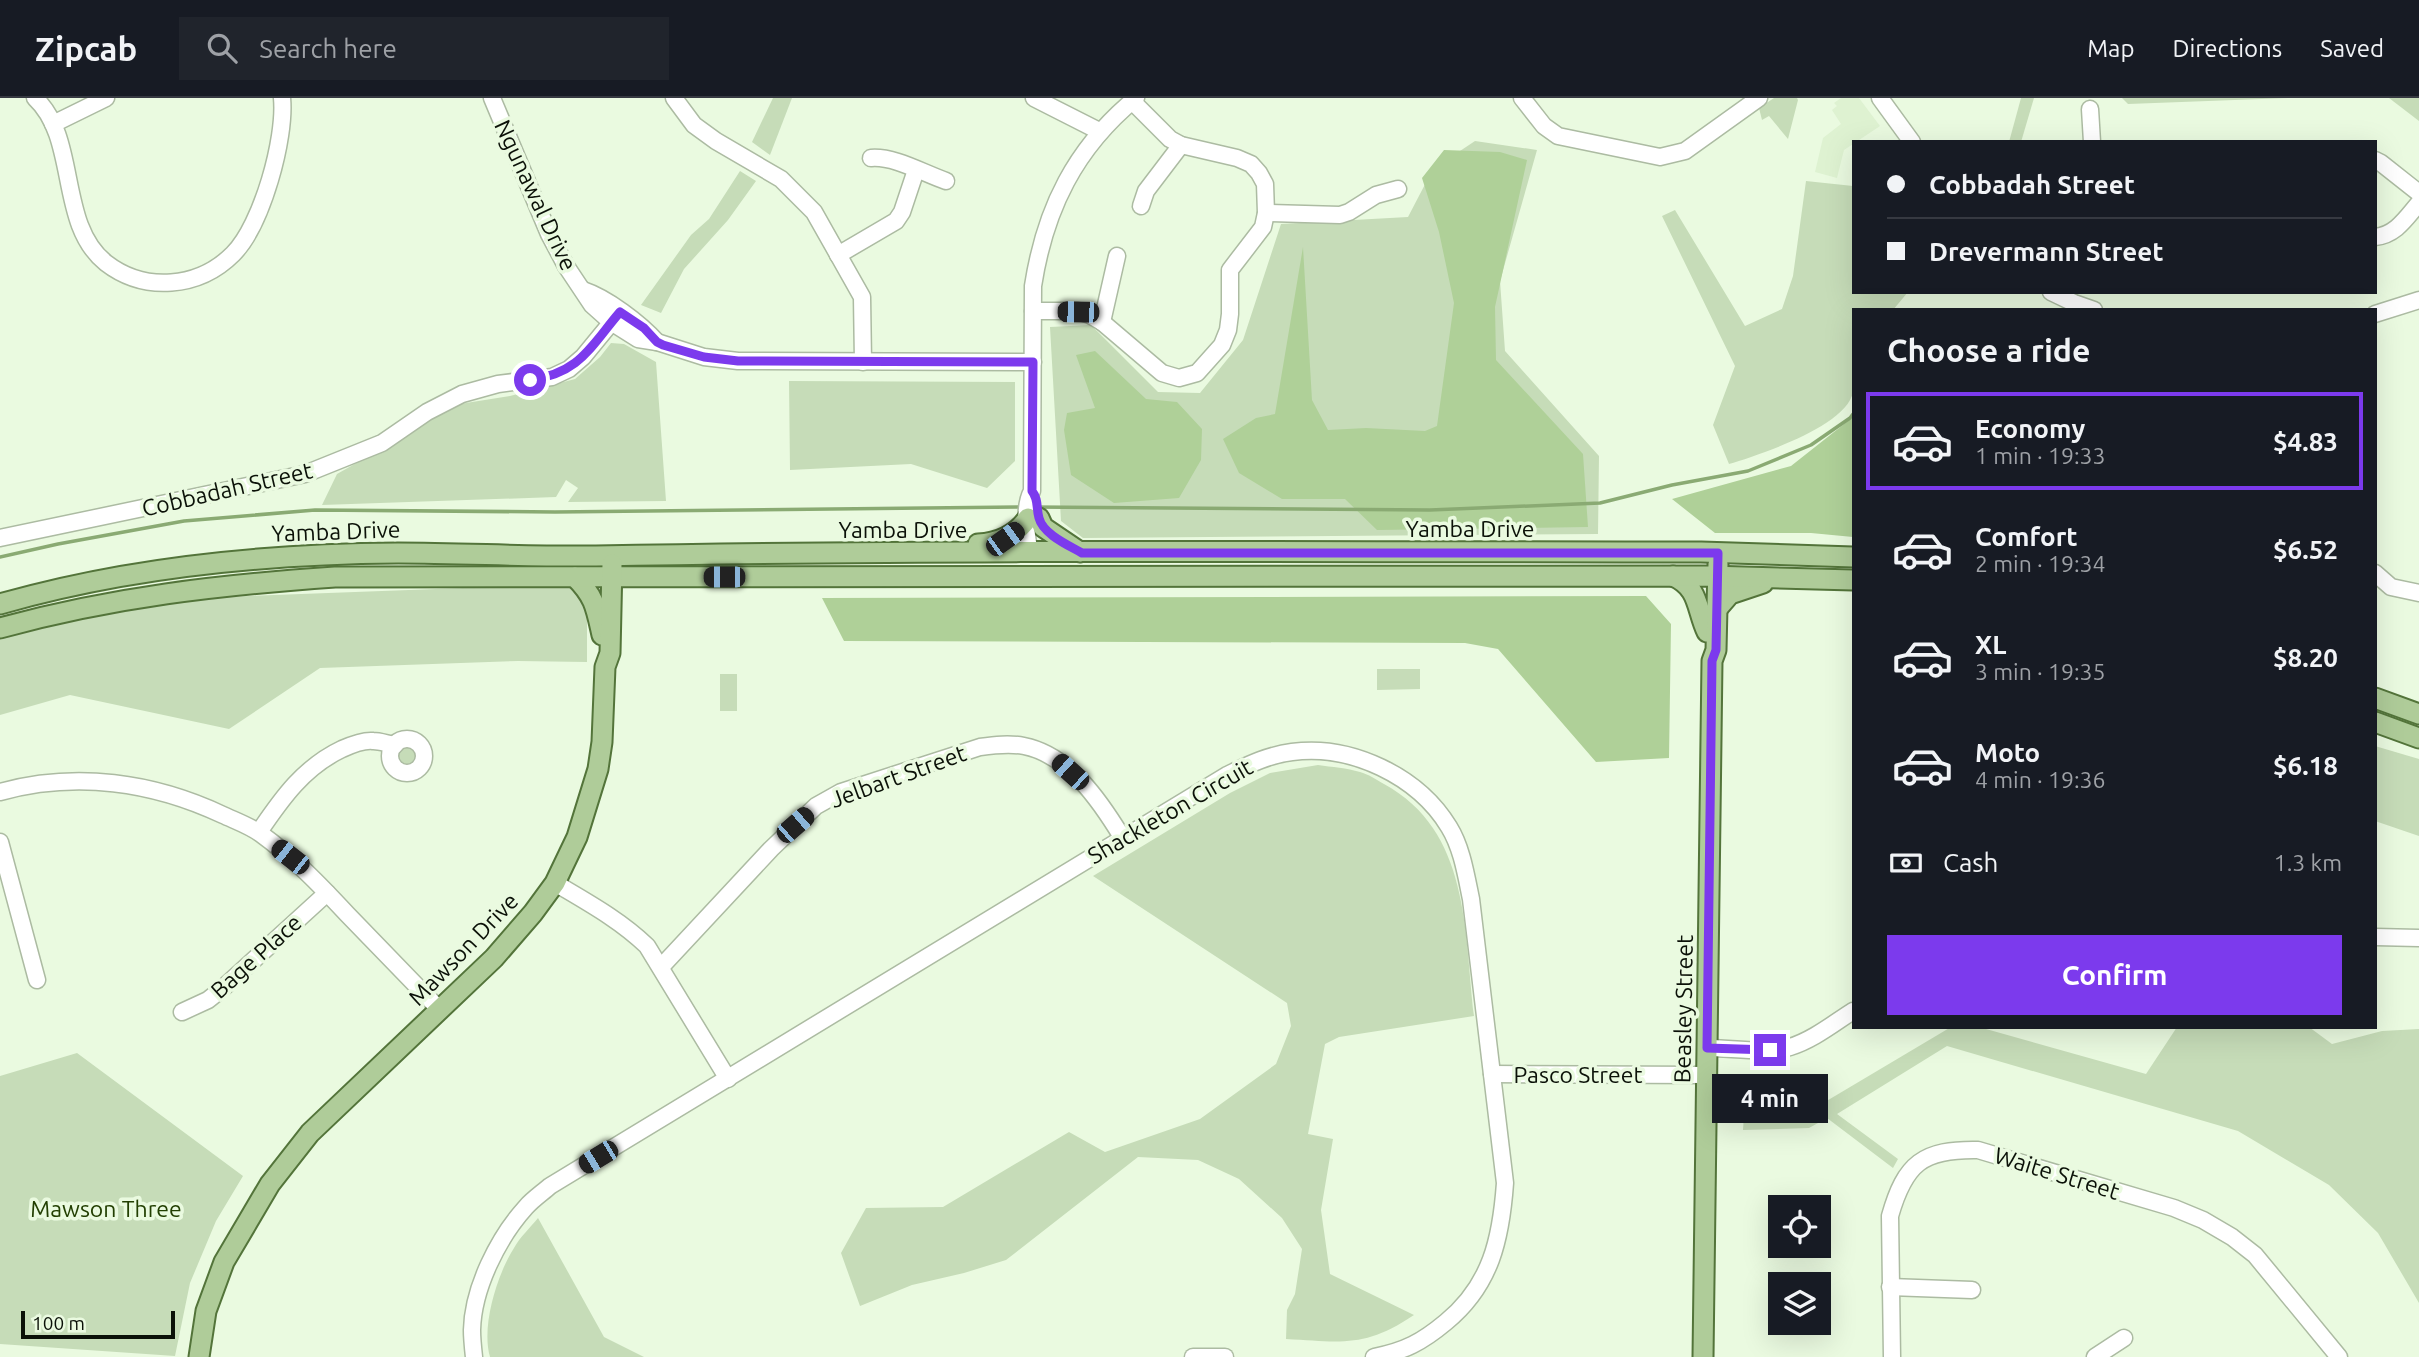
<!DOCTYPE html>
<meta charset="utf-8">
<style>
:root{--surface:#171b24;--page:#20242c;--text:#f1f3f6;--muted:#9ea1a6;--line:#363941;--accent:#7c3aed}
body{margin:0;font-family:Ubuntu,sans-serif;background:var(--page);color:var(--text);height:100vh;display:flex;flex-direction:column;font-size:26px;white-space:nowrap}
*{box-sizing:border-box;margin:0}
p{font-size:23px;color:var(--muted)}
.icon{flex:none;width:38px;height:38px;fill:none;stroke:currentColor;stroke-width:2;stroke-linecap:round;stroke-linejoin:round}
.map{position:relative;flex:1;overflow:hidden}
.side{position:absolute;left:1852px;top:210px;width:525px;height:721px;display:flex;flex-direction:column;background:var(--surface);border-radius:0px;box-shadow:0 7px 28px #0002}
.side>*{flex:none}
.banner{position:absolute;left:1852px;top:42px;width:525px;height:154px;border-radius:0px;box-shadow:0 7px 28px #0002;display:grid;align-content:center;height:154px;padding:0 35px;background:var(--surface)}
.fabs{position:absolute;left:1768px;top:1097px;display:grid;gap:14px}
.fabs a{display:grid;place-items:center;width:63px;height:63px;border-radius:0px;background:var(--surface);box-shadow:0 7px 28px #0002;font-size:35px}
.scale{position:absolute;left:21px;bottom:18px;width:154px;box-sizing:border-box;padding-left:7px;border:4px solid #0b1108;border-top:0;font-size:19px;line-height:24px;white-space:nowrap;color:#0b1108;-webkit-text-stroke:5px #eafae0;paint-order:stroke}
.end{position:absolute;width:32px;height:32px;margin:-16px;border:9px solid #7c3aed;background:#fff;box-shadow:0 0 0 4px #fff}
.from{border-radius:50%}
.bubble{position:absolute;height:49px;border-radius:0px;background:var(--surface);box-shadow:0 7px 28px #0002;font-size:23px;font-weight:600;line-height:49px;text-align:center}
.car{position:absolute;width:21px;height:42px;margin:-21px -10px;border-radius:9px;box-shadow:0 0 5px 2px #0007;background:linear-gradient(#222 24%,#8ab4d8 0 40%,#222 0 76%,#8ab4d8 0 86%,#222 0)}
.banner b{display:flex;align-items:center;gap:24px;height:66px;font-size:26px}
.banner b+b{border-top:2px solid var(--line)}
.banner i{width:18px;height:18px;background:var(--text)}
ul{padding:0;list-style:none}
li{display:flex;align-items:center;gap:21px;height:98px;margin:0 14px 10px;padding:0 21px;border:4px solid transparent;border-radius:0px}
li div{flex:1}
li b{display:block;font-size:26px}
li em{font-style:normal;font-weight:600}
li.active{border-color:var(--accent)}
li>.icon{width:63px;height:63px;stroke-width:1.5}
h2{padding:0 35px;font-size:32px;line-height:84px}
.pay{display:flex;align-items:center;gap:18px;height:77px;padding:0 35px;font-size:26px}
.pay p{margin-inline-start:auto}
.button{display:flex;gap:14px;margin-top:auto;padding:14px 35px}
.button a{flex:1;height:80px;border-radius:0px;background:var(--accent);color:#fff;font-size:28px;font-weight:600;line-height:80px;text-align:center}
header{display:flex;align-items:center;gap:42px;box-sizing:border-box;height:98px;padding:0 35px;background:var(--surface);border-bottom:2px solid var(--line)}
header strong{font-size:33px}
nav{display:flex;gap:38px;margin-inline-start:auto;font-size:24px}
.search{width:490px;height:63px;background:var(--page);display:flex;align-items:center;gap:18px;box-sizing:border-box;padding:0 24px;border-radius:0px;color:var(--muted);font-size:26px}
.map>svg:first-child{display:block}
.built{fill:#def2d1}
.green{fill:#c6dcb8}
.forest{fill:#afd098}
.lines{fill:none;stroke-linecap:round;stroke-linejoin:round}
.stream{stroke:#8aaa73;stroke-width:3.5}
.minor-casing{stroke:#acbba2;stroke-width:19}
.major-casing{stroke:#53743a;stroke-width:23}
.minor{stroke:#fff;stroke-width:16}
.major{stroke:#afcc99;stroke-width:19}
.route{stroke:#7c3aed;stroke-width:9}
.labels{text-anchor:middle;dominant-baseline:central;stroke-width:7;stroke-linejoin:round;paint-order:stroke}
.street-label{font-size:23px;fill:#0b1108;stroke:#eafae0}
.park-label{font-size:23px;fill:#223f02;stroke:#eafae0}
</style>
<header>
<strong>Zipcab</strong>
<div class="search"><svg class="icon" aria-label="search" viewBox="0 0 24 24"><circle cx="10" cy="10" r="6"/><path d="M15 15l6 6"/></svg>Search here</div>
<nav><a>Map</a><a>Directions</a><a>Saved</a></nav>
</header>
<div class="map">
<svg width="2419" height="1259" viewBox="0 0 2419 1259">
<rect width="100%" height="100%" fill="#eafae0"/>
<path class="built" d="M1841 0H1859L1880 28 1844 52 1837 80 1815 74 1823 40 1841 26 1832 12 1837 8 1834 5Z"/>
<g class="green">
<path d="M773 0H792L770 57 752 44Z"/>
<path d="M1774 0H1797L1798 2 1788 41 1769 18 1762 22 1759 10Z"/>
<path d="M2021 0H2034L2021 44H2009Z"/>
<path d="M2122 0H2289L2128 6Z"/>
<path d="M2389 0H2419V23Z"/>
<path d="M1475 43 1537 52 1500 183 1505 253 1599 358 1598 436 1083 440 1061 423 1050 229 1091 227 1158 294 1200 295 1243 242 1281 126 1408 119 1433 71Z"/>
<path d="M740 73 756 83 728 122 684 171 661 215 641 207 691 137 709 121Z"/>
<path d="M1806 83 1853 88V194H1908L1893 212H1853C1853 235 1857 273 1853 294 1847 328 1759 357 1729 366L1713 327 1735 268 1662 118 1675 112 1745 228 1782 211 1793 178Z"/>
<path d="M611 245 624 246 656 264 666 403 568 404 578 390 566 382 556 399 322 407 337 376 392 345 447 308 510 298 575 281 600 259Z"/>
<path d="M789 283 1015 284V363L987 390 911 366 790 372Z"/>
<path d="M568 486 587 501V564L518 563 320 570 229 631 70 597 0 617V536L167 501Z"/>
<path d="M1377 571H1420V591L1377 592Z"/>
<rect x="720" y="576" width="17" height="37"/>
<circle cx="408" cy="658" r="11"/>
<path d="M2375 648 2419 661V738L2375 723Z"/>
<path d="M1318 667C1332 669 1347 670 1360 674 1368 676 1377 682 1384 686 1470 733 1464 832 1474 918L1339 939 1325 946 1308 1036 1333 1041 1321 1112 1330 1176 1414 1217C1365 1250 1342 1244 1286 1241L1287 1212 1295 1196 1302 1151 1282 1120 1239 1081 1198 1062 1138 1059 1006 1162 964 1175 912 1187 860 1208 841 1155 866 1110 943 1109 1069 1034 1105 1054 1200 1021 1276 966 1291 928 1287 905 1093 778 1230 695 1270 675Z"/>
<path d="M1951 929H1979L2146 976 2177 929H2309L2332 946 2382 933 2419 931V1205L2378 1135 2329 1087 2238 1033 1947 948 1837 1016 1898 1061 1893 1070 1827 1020 1809 1030 1743 1032 1744 1017H1803Z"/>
<path d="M77 955 243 1078 216 1123 190 1185 175 1258 0 1246V978Z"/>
<path d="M538 1120 604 1239 644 1259H490C481 1228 497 1177 514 1150 520 1139 530 1130 538 1120Z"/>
</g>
<g class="forest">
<path d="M1444 52 1500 54 1527 62 1495 209 1496 262 1583 356 1588 429 1377 432 1345 401H1282L1239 375 1223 341 1256 320 1275 316 1303 149 1312 302 1328 332 1366 330 1425 333 1437 328 1454 205 1439 134 1422 80Z"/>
<path d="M1095 253 1146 301 1177 304 1202 331 1201 362 1179 400 1114 405 1071 377 1064 332 1067 315 1095 310 1076 257Z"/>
<path d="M1853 319V439L1811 435H1715L1672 401 1791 368Z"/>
<path d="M1646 498 1671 526 1669 660 1596 664 1498 551 1465 545 844 543 822 500Z"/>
</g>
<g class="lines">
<g class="stream">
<path d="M1031 409 1430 412 1600 405 1672 387 1748 373 1811 347 1850 320 1853 316"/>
<path d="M0 459 58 446 184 423 315 412 555 414 1024 409"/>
</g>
<g class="minor-casing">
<g id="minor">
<path d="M35 0C79 41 57 126 106 165 145 195 199 190 233 156 262 127 286 40 282 0"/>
<path d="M492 0 549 136 566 168 592 207 611 224 638 241 657 244 704 259 738 263 1033 264"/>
<path d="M674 0 694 27 716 43 781 81 814 114 862 199 863 264"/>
<path d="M1034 0 1099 33"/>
<path d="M1522 0 1544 28 1558 38 1660 59 1685 53 1759 0"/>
<path d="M1880 0 1912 44"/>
<path d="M2090 11 2092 44"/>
<path d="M53 26 106 0"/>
<path d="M871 60C894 58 923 75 946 83"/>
<path d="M2375 62 2381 65 2419 95"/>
<path d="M1141 108 1146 93 1181 47"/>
<path d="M1266 115 1340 117 1349 114 1376 97 1398 91"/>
<path d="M2375 139C2396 137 2406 120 2419 105"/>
<path d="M838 157 896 123 902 114 916 72"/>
<path d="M583 192C607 200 640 225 657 244"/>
<path d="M2051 194 2074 205 2094 212"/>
<path d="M1033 213H1078L1090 217 1102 224 1162 275 1179 280 1197 275 1222 247 1228 232 1230 216V172L1263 129 1266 115 1265 86 1259 75 1251 66 1237 60 1181 47 1170 41 1132 3"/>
<path d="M2375 216 2419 202"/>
<path d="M1102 224 1117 158"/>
<path d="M0 440 305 376 382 345 427 314 462 296 498 286 552 279 569 271 583 259 620 214"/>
<path d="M1031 455C1025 440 1024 407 1032 393L1033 188C1045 111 1075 50 1136 0"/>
<path d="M2375 475 2391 489 2419 495"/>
<circle cx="407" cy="658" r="17"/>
<path d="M0 694C76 673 153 684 223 717 236 723 250 728 261 736 294 760 320 787 347 816 378 848 409 880 440 912"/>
<path d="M259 734C282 700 304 669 342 651 351 647 364 642 373 643 380 643 388 646 395 647"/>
<path d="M0 744 37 882"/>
<path d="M555 785C587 804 620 822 647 848L728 981"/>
<path d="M2375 839 2419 840"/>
<path d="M661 869 771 751 816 708 841 694 980 649C994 647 1009 645 1024 648 1069 657 1100 703 1122 739"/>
<path d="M182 914 208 902 223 890 327 795"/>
<path d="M1707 950C1732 950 1767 956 1790 949 1813 942 1834 925 1853 913"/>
<path d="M1492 976 1707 977"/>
<path d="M1890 1189 1972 1192"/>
<path d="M474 1259C473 1250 472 1241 472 1232 473 1190 498 1140 526 1109 533 1101 542 1095 550 1088L1227 677C1248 667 1268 657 1292 654 1351 646 1418 678 1449 729 1462 750 1466 777 1471 801L1505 1085C1501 1141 1491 1187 1446 1224 1422 1244 1405 1253 1374 1259"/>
<path d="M1193 1259H1225"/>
<path d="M1892 1259 1890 1118C1905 1065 1923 1051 1978 1052L2174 1110 2203 1122 2232 1139 2255 1157 2339 1259"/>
<path d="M2095 1259 2124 1240"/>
</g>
</g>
<g class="major-casing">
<g id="major">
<path d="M1039 420 1043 429 1080 454"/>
<path d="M978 446C999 445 1016 437 1028 420"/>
<path d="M1673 478C1700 490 1696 511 1707 534"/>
<path d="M575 479C595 499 596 510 602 537"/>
<path d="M0 506C129 469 264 456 398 455 464 455 530 459 596 458 964 451 1333 454 1701 454L1853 459"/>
<path d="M1717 511 1730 496 1763 485"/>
<path d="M0 530C113 499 219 487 335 479L1709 478 1853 482"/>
<path d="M2375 600 2419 616"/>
<path d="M2375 624 2419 640"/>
<path d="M199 1259 206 1213 224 1164 270 1086 310 1035 494 860 533 815 555 785 577 739 598 671 602 644 605 569 610 555 612 466"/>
<path d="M1703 1259 1712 563 1716 552 1718 466"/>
</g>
</g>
<use href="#minor" class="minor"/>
<use href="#major" class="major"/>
</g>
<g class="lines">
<path class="route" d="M530 282C580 275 590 249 620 214L644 230 657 244 663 247 704 259 738 263 1033 264 1032 393C1039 402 1036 410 1039 420 1043 436 1068 447 1082 455H1718L1716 552 1712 563 1707 950 1770 952"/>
</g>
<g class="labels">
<g class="street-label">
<text transform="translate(536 97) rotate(65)">Ngunawal Drive</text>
<text transform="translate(227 391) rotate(-13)">Cobbadah Street</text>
<text x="1470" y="430">Yamba Drive</text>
<text x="903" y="431">Yamba Drive</text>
<text transform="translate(336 433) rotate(-2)">Yamba Drive</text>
<text transform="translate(898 678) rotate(-20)">Jelbart Street</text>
<text transform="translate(1170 713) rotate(-30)">Shackleton Circuit</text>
<text transform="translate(463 851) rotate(-46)">Mawson Drive</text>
<text transform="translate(256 858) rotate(-42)">Bage Place</text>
<text transform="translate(1683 911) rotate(-89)">Beasley Street</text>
<text x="1578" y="976">Pasco Street</text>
<text transform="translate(2057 1075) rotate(17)">Waite Street</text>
</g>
<g class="park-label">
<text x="106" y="1110">Mawson Three</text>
</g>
</g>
</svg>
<div class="fabs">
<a><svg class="icon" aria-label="locate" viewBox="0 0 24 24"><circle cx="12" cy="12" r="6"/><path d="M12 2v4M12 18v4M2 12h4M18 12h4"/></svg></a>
<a><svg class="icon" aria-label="layers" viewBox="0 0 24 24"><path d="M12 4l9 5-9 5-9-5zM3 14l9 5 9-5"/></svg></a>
</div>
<div class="scale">100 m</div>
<i class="end from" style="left:530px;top:282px"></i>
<i class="end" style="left:1770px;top:952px"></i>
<div class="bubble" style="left:1712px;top:976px;width:116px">4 min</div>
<i class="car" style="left:1078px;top:214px;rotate:271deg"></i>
<i class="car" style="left:1005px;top:441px;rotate:54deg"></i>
<i class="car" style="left:724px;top:479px;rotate:270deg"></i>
<i class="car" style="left:1070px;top:674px;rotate:312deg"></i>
<i class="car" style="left:795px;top:727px;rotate:49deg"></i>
<i class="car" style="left:290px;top:759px;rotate:308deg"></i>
<i class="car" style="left:598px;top:1059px;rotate:239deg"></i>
<div class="banner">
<b><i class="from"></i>Cobbadah Street</b>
<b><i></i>Drevermann Street</b>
</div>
<section class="side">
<h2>Choose a ride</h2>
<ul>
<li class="active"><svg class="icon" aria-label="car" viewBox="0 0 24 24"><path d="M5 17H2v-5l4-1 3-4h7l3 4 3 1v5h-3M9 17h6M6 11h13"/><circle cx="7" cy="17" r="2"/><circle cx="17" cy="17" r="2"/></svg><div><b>Economy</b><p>1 min · 19:33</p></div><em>$4.83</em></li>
<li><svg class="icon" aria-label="car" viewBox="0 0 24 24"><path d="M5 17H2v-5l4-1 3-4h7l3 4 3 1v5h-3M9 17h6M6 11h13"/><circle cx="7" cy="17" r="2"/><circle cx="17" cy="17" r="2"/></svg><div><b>Comfort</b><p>2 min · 19:34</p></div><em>$6.52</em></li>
<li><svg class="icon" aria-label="car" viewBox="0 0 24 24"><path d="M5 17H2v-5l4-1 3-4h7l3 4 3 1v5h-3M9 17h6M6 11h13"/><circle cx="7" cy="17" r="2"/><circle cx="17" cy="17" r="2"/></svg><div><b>XL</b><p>3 min · 19:35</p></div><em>$8.20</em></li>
<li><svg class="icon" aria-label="car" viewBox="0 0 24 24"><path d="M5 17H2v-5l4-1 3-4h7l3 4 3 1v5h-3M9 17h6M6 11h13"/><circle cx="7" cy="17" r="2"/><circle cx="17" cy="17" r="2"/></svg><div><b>Moto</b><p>4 min · 19:36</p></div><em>$6.18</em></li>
</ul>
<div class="pay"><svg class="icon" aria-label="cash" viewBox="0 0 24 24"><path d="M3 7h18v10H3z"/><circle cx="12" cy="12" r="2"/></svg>Cash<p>1.3 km</p></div>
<div class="button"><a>Confirm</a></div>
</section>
</div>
